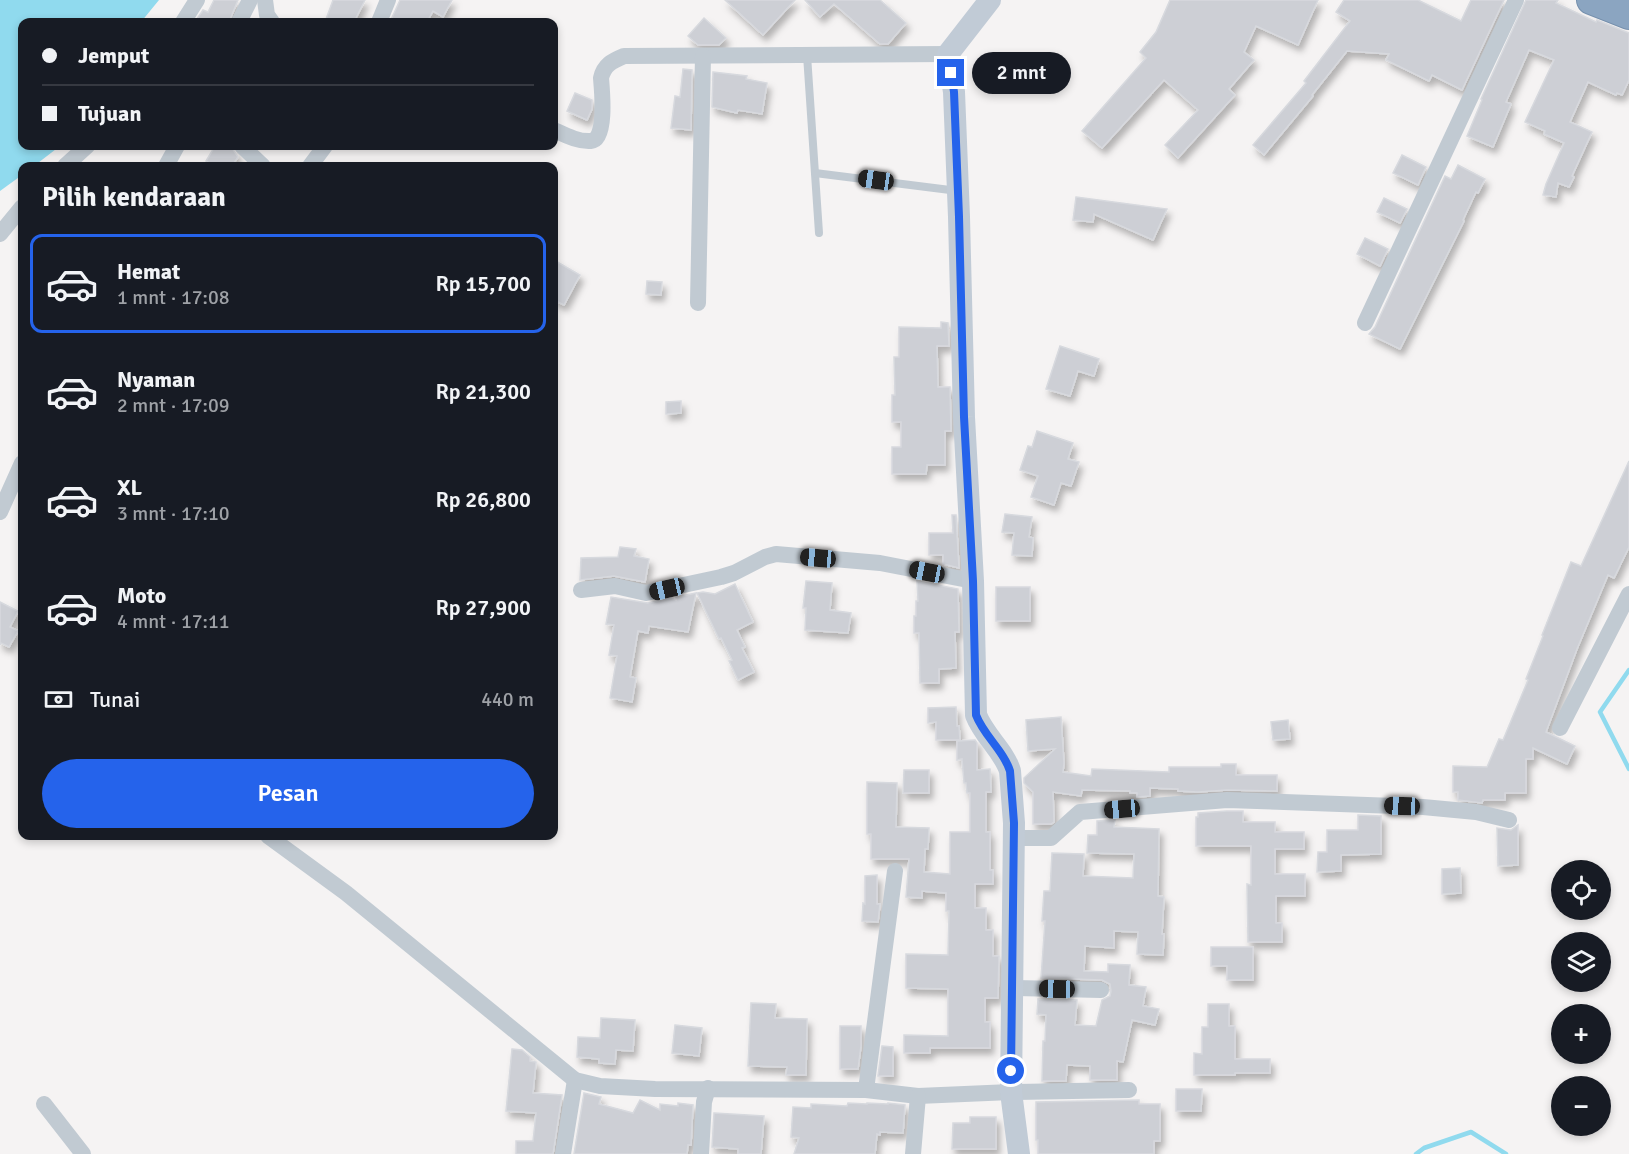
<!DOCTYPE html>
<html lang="id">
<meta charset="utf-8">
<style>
:root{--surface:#171b24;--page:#242831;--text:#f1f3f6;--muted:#9ea1a6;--line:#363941;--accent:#2563eb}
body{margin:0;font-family:Signika,sans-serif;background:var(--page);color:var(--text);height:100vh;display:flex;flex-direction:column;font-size:22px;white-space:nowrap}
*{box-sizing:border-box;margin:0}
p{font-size:20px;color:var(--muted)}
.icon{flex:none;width:33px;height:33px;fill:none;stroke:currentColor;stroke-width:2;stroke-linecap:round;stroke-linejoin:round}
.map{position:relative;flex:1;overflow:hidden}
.drawer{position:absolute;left:18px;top:162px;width:540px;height:678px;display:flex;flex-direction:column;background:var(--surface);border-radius:12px;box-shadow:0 3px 9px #0003}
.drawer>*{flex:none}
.top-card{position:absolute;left:18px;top:18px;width:540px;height:132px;border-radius:12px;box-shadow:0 3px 9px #0003;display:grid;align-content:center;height:132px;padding:0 24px;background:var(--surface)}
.buttons{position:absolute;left:1551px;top:860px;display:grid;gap:12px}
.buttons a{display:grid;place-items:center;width:60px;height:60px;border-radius:50%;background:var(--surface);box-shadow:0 3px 9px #0003;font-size:30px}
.end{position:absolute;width:27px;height:27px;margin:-14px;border:8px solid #2563eb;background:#fff;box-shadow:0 0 0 3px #fff}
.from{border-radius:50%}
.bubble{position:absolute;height:42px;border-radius:21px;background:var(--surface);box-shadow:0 3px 9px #0003;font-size:20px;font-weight:600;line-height:42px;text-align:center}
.car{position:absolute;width:18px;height:36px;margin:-18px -9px;border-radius:8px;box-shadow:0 0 4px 2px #0007;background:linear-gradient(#222 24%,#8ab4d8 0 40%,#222 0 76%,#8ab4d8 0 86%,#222 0)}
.top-card b{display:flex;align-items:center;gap:21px;height:57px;font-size:22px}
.top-card b+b{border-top:2px solid var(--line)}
.top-card i{width:15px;height:15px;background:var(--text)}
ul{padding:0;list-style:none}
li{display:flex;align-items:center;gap:18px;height:99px;margin:0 12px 9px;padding:0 12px;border:3px solid transparent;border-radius:12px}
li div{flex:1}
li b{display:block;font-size:22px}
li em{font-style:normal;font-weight:600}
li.current{border-color:var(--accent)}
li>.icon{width:54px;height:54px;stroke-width:1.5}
h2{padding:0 24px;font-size:27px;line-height:72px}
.pay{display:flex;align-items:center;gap:15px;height:66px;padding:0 24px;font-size:22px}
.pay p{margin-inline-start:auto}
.primary-button{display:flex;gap:12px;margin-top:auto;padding:12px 24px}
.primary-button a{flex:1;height:69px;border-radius:36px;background:var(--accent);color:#fff;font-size:24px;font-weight:600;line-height:69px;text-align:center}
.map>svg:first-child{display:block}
.water{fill:#90daee}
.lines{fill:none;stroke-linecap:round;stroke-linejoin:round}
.stream{stroke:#90daee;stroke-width:4.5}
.building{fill:#cdcfd5;stroke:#d7d9de;stroke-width:1.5;filter:url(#shadow)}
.highway-casing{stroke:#7690ad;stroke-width:30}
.lane{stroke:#c1cad2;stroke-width:8}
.street{stroke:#c1cad2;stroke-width:16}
.secondary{stroke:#c1cbd6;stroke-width:22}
.highway{stroke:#8ba5c1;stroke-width:28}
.route{stroke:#2563eb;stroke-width:8}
</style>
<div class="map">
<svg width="1629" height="1154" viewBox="0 0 1629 1154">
<defs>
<filter id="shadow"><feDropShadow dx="3.5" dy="6" stdDeviation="3" flood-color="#0004"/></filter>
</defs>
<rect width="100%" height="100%" fill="#f5f3f3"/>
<path class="water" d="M0 0H159L141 22H22V146H60L34 166H22V175L0 191Z"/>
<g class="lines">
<g class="stream">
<path d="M1629 670 1600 712 1629 769"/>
<path d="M1416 1154 1424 1148 1471 1132 1506 1154"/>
</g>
</g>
<g class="building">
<path d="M214 0H238L229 22H195L203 10 208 12Z"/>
<path d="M333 0H365L354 22H325Z"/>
<path d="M400 0H452L443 17 433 11 427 22H390Z"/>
<path d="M725 0H795L763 35Z"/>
<path d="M805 0H880L906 23 888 44H880L834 4 820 17Z"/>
<path d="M1170 0H1318L1298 45 1256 26 1244 52 1254 60 1229 89 1235 95 1178 158 1165 145 1198 110 1164 80 1102 148 1082 131 1146 58 1140 52 1156 32Z"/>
<path d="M1344 0H1418L1461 21 1471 0H1504L1462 90 1432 75 1429 81 1386 60 1389 54 1347 51 1312 95 1313 96 1264 155 1253 145 1306 83 1304 81 1350 21 1336 12Z"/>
<path d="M1526 0H1558L1556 3 1596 22 1597 20 1629 33V80L1622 95 1617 93 1616 95 1588 82 1570 122 1592 132 1572 176 1574 177 1569 187 1558 183 1556 197 1543 195 1546 184 1564 143 1544 134 1545 131 1525 122 1554 60 1529 50 1506 102 1511 104 1493 147 1467 136 1482 100 1481 99Z"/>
<path d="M704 18 726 38 719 45H698L688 36Z"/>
<path d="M683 69 692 70 691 130 671 128 675 96 680 97Z"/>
<path d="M713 72 747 76 746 79 767 83 762 114 738 110 737 113 712 107Z"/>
<path d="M575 93 592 100V109L587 120 567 111Z"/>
<path d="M215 146H228L232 148 238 157 232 166H215L206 161Z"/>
<path d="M1402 155 1426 167 1418 185 1393 173Z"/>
<path d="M1458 165 1485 179 1478 193 1476 192 1463 220 1464 221 1400 349 1369 334 1375 327 1445 176 1451 179Z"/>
<path d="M1076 197 1167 209 1153 240 1094 214 1093 222 1073 220Z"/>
<path d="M1384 198 1407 209 1400 223 1377 212Z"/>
<path d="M1365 238 1388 249 1380 266 1357 254Z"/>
<path d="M554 260 580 275 564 305 554 300Z"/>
<path d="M647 281 662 282 661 295 646 294Z"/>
<path d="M941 322 948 323 949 346H937L938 387H950L951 431H945V465H927L926 474H892V447H901V422H892V395H895L894 357H899V327L941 328Z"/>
<path d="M1060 346 1099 359 1094 376 1078 371 1070 396 1046 389Z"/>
<path d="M681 401V413L666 414V402Z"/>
<path d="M1037 431 1073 443 1068 459 1079 462 1071 486 1061 483 1054 505 1031 497 1038 476 1020 470 1028 446 1032 447Z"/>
<path d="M1629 461V547L1614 578 1608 575 1577 649 1546 732 1575 746 1567 764 1533 748V759H1526V793H1505V800H1483L1482 803 1458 800V792H1453V766L1487 767 1499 739 1503 740 1528 680 1526 679 1543 636 1542 635 1571 562 1581 566Z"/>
<path d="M1005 514 1032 517 1029 537 1033 538 1032 556 1012 555 1014 533 1002 532Z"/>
<path d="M952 515H956L959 568 943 564V555H929V533H953Z"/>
<path d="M620 547 636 549 634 556 649 559 645 582 614 576 580 580 581 558 618 557Z"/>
<path d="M806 581 832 583 830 610 851 613 848 633 805 630 806 608H803Z"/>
<path d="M917 581 958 589 959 632H955L956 668 939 669V683H920L919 633H914V616H916V601H918Z"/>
<path d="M735 584 753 622 737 630 745 647 742 648 754 672 738 680 729 661 732 660 721 638 719 639 697 593 703 592 715 594Z"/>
<rect x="996" y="587" width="34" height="34"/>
<path d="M696 593 688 632 649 626 648 633 638 631 630 677 636 678 632 702 610 698 617 656 609 655 614 625 606 624 611 597 648 603 671 598 676 600V597Z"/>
<path d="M0 602 18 611 10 627 18 631 9 647 1 643 0 645Z"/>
<path d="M956 707 957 726H959L960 740H936V722L928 723V708Z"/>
<path d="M1061 717 1064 763 1063 772 1091 776 1092 769 1169 772V767H1221V764H1236V775H1277V791L1227 790 1198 792 1178 791V789L1150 788V796L1137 797V793H1130V791L1082 790 1081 796 1053 792 1054 822 1051 824H1033V792L1024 783V778L1055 749 1028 751 1026 720Z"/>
<path d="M1288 720 1290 739 1273 740 1271 722Z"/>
<path d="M975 740 977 743V770L990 769 991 792H986V832H990V870H993V884H975V908H986V930H993V956H999L998 998H985V1022H990V1048H930V1053H904V1035L948 1036V989L906 988V954L948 955 949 911H946V893L922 891V898L906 897 909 859H871V834H867V782L897 783 896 827 929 828 928 849H925L924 872 950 874V832H970V793H967L966 783H964L962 759 957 760V741Z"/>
<path d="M904 770H929V793H903Z"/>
<path d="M1227 811H1243V822H1275V832H1304V849H1275V874H1305V896H1276V923H1282V942H1248L1247 884 1251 885V846H1196V817H1198V813Z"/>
<path d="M1358 815 1381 816V854L1341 855V871L1317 872 1318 852H1327V830H1358Z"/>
<path d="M1115 820 1114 827 1159 829 1158 896 1164 897 1162 934H1164L1163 955 1137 954 1138 932 1114 931V948L1085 946 1084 971 1108 972V964L1130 965 1129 985 1146 987 1143 1006 1159 1009 1155 1025 1132 1020 1123 1062 1117 1061V1080H1090V1066L1067 1065 1066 1081H1042L1043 1041H1045L1046 1015 1037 1014 1038 999 1077 1000 1075 1025 1096 1026 1102 1000 1110 996 1111 991 1110 984 1102 980 1041 978 1045 921H1042L1044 891H1050L1052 853 1084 854 1083 876 1133 878 1134 854 1087 853 1088 835H1097V821Z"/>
<path d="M1518 825V865L1498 866 1497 828 1511 830Z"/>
<path d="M1460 868 1461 893 1442 894V869Z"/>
<path d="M877 875V904H880L878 922 862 921 863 903 865 904V876Z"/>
<path d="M1211 947H1253V980H1227V966H1211Z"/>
<path d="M751 1003 776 1004 775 1018 807 1019 806 1075H786L787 1067 748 1066Z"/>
<path d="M1208 1004H1229V1026H1235V1059H1270V1073H1235V1075H1194V1053L1202 1054V1027H1208Z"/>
<path d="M601 1018 635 1020 633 1051 616 1050 615 1064 599 1063V1059L577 1057 578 1037 600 1038Z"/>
<path d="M675 1025 702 1028 699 1056 672 1053Z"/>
<path d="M840 1026H861V1046L858 1069H840Z"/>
<path d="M882 1046 893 1047V1076H878Z"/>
<path d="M512 1049 522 1050 530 1057V1061L536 1062 533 1093 562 1095 553 1154H516V1141H533L536 1113 506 1111Z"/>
<path d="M1176 1089H1202L1201 1111H1176Z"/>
<path d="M584 1093 601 1097 599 1104 633 1113 640 1100 660 1110V1104L678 1106V1103L693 1105 691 1145H688L687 1154H574Z"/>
<path d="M1139 1100V1104H1160V1141H1154V1154H1038V1140H1036V1102Z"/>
<path d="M848 1103 867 1104V1103L888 1104V1103L905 1105 903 1133 880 1132V1135L877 1134 875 1154H794L799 1138 791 1137 793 1107 811 1108V1104L847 1106Z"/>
<path d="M714 1113 764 1116 761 1154H738V1149L712 1147Z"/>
<path d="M970 1117H996V1149H952L953 1123H970Z"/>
</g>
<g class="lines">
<g class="highway-casing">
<path id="highway" d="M1591 0 1629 15"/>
</g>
<g class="lane">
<path d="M807 55 819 233"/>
<path d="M815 173 958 191"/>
</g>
<g class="street">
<path d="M265 0 267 15 272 22"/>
<path d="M183 22 197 0"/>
<path d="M239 22 250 0"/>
<path d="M379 22 388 0"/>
<path d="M554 130C565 135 578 142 591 141 607 140 602 90 601 78 604 65 612 61 624 56L948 54"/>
<path d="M242 146 263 166"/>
<path d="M65 166 87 146"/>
<path d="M166 166 177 146"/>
<path d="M310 166 325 146"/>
<path d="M0 234 22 207"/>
<path d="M698 303 703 56"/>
<path d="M1365 323 1516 0"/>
<path d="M0 512 22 463"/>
<path d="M581 590 615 586 646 593 721 577 734 573 765 557 776 554 880 563 973 581"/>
<path d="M1560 728 1629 594"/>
<path d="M268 836 346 893 575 1080 600 1086 655 1089 866 1090 918 1096 1011 1092 1129 1090"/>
<path d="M1014 838H1051L1080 812 1227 800 1423 807 1476 812 1509 820"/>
<path d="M1012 988 1101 990"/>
<path d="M866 1090 895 871"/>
<path d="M44 1104 83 1154"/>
<path d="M563 1154 575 1080"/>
<path d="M701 1154 704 1102 708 1088"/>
<path d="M913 1154 918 1096"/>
</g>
<path class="secondary" d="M990 0 948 54 954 92 959 217 964 417 973 581 976 715C984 736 1004 751 1010 771L1014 823 1011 1092 1019 1154"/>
<use href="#highway" class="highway"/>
</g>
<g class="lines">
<path class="route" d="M951 73 954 92 959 217 964 417 973 581 976 715C984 736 1004 751 1010 771L1014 823 1011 1071"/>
</g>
</svg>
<div class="buttons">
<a><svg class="icon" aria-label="locate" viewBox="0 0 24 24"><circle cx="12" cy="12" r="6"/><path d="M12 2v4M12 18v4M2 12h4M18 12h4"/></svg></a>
<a><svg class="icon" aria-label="layers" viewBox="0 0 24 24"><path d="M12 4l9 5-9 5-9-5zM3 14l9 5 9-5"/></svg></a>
<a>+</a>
<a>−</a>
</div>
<i class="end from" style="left:1011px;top:1071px"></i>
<i class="end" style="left:951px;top:73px"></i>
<div class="bubble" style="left:972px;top:52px;width:99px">2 mnt</div>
<i class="car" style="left:876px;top:180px;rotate:278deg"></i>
<i class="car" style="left:818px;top:558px;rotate:275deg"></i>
<i class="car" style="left:927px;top:572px;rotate:281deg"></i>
<i class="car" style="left:667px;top:589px;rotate:257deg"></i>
<i class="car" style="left:1402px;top:806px;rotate:272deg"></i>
<i class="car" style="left:1122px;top:809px;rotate:265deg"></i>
<i class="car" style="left:1057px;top:989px;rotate:271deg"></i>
<div class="top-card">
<b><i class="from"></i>Jemput</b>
<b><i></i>Tujuan</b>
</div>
<section class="drawer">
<h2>Pilih kendaraan</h2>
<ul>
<li class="current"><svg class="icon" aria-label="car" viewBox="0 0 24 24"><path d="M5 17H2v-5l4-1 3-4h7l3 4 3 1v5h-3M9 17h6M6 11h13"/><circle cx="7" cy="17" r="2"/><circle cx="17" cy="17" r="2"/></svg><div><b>Hemat</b><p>1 mnt · 17:08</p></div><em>Rp 15,700</em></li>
<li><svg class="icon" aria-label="car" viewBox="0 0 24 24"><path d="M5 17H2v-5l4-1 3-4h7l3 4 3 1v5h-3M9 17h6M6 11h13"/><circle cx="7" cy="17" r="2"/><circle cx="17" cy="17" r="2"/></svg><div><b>Nyaman</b><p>2 mnt · 17:09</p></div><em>Rp 21,300</em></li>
<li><svg class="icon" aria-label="car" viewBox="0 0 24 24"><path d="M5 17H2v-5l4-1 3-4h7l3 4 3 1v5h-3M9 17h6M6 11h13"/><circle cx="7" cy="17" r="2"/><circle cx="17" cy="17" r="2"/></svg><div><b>XL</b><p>3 mnt · 17:10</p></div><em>Rp 26,800</em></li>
<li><svg class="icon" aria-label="car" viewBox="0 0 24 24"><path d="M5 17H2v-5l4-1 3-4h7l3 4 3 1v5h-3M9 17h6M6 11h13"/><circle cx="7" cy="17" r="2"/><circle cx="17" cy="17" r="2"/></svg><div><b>Moto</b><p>4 mnt · 17:11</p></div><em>Rp 27,900</em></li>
</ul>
<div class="pay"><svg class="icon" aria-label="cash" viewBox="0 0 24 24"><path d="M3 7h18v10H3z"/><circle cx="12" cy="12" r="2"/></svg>Tunai<p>440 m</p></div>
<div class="primary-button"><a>Pesan</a></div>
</section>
</div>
